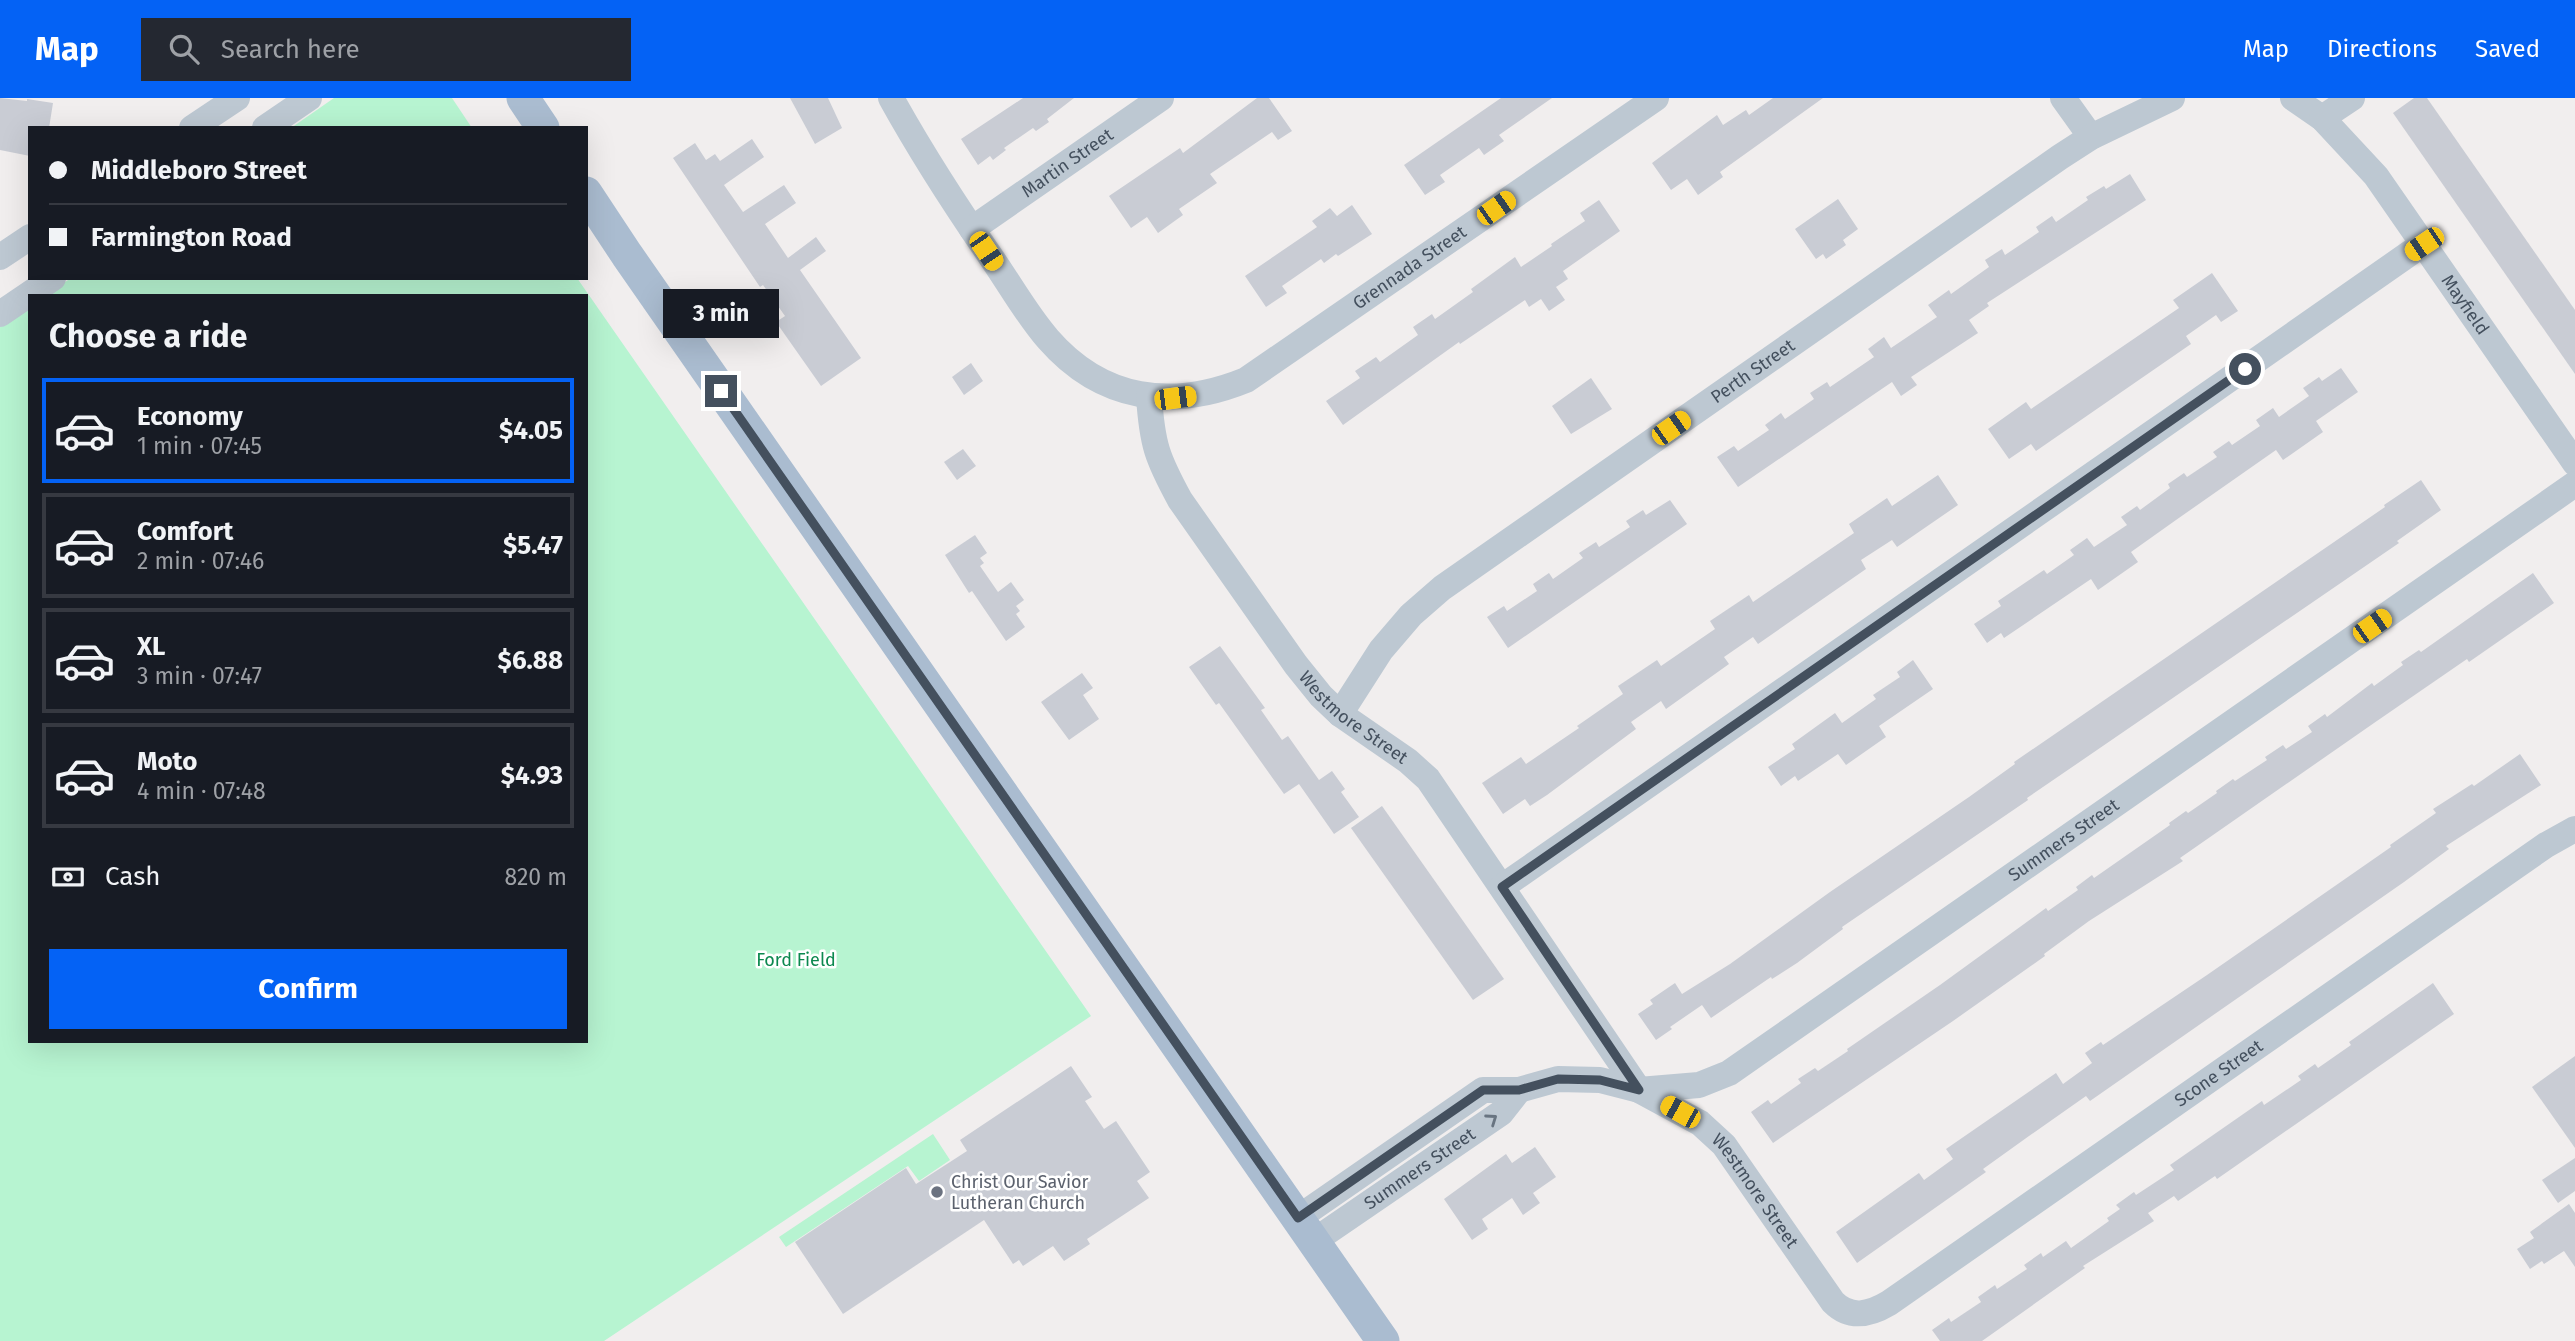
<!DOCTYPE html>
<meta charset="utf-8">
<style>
:root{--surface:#171b24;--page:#242831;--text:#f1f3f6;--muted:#9ea1a6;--line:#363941;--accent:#0462f5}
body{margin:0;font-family:"Fira Sans",sans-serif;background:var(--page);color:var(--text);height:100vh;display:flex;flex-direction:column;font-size:26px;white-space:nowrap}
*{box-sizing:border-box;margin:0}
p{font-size:23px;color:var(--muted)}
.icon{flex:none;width:38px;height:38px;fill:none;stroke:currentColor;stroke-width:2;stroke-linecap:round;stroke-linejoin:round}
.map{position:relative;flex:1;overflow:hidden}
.side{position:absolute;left:28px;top:196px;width:560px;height:749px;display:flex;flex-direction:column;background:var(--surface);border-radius:0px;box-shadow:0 7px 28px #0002}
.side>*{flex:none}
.top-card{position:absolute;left:28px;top:28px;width:560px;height:154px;border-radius:0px;box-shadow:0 7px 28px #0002;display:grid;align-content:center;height:154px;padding:0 21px;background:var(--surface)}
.end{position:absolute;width:32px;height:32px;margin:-16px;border:9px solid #44505e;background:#fff;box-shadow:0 0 0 4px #fff}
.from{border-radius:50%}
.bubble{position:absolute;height:49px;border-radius:0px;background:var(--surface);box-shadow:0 7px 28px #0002;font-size:23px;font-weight:700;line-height:49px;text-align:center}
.car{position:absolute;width:21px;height:42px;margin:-21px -10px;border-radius:9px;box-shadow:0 0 5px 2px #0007;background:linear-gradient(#f5c518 24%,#345 0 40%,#f5c518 0 76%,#345 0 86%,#f5c518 0)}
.top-card b{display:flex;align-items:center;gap:24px;height:66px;font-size:26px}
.top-card b+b{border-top:2px solid var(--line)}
.top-card i{width:18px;height:18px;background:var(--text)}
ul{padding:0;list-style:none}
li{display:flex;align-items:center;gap:21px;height:105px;margin:0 14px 10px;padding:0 7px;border:4px solid var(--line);border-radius:0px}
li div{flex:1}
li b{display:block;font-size:26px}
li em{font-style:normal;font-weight:700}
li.selected{border-color:var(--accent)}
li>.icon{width:63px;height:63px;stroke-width:1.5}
h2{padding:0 21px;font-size:32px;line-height:84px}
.pay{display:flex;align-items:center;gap:18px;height:77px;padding:0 21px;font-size:26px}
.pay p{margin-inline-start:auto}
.action{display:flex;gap:14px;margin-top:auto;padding:14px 21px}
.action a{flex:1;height:80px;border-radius:0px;background:var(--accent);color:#fff;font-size:28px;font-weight:700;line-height:80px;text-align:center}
header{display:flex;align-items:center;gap:42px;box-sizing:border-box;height:98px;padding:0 35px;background:var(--accent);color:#fff}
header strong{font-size:33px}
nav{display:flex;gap:38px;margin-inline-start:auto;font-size:24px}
.search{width:490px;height:63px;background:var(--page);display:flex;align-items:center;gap:18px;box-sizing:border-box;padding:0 24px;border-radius:0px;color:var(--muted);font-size:26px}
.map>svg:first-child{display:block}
.green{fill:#b7f4d1}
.building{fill:#c9ccd4}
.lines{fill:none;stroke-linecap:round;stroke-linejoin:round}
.minor{stroke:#bdc8d2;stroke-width:26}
.major{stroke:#aabcd0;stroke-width:33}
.oneway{stroke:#687481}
.route{stroke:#44505e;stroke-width:9}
.worship-dot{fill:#6b7280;stroke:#fff;stroke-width:2.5}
.labels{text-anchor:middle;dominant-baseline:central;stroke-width:5;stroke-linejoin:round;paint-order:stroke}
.street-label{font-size:18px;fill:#44505e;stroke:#fff}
.park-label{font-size:18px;fill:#0c884f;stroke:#fff}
.worship-label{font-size:18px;fill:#5b616d;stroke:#fff;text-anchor:start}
</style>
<header>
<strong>Map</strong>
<div class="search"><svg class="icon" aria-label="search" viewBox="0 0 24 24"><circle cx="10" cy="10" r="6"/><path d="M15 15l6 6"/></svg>Search here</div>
<nav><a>Map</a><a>Directions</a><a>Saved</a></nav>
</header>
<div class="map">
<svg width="2575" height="1243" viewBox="0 0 2575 1243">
<rect width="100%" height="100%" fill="#f1eeee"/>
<g class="green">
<path d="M334 0H452L472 30H291Z"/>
<path d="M71 180H577L1091 918 604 1243H0V229L30 208V943H586V198H45Z"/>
<path d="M933 1036 950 1062 919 1083 908 1068 786 1149 779 1139Z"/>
</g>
<g class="building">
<path d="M0 0 27 3V1L53 5 49 30H30V58L0 52Z"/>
<path d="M790 0H828L842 30 815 46Z"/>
<path d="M1023 0H1074L1047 21 1049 24 1036 33 1033 30 1004 50 1006 52 993 62 990 58 978 67 961 41Z"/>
<path d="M1257 0H1269L1292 33 1278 42 1272 34 1210 76 1217 85 1179 111 1183 117 1158 135 1147 119 1131 130 1109 98 1180 50 1183 55Z"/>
<path d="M1501 0H1552L1499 37 1504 43 1484 57 1479 50 1440 77 1445 84 1425 97 1404 67Z"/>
<path d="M1773 0H1823L1720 74 1723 79 1698 97 1687 81 1671 92 1652 65 1717 17 1723 27 1746 12 1749 17Z"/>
<path d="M2414 0H2427L2575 212V276L2393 15Z"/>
<path d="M752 41 764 59 724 87 743 114 784 87 796 105 765 126 788 160 816 139 826 153 800 172 861 260 821 288 776 224 785 218 763 187 760 189 673 60 695 45 706 62 715 56 720 63Z"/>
<path d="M2130 76 2146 102 1987 205 1989 208 1969 222 1978 235 1911 279 1917 287 1901 298 1892 284 1738 389 1717 359 1734 348 1738 353 1769 332 1765 327 1781 315 1785 321 1814 301 1810 295 1827 284 1830 289 1874 259 1868 251 1884 239 1891 250 1937 219 1928 207 1949 192 1951 196 1989 169 1985 162 2002 151 2005 157 2039 134 2036 129 2052 118 2056 124 2088 102 2086 99 2104 88 2106 91Z"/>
<path d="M1838 101 1858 131 1843 142 1846 147 1826 161 1823 156 1816 161 1795 131Z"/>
<path d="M1599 102 1620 133 1563 173 1568 181 1556 189 1565 202 1549 213 1541 201 1529 209 1525 202 1460 246 1459 244 1343 327 1326 303 1360 280 1355 273 1376 259 1380 264 1418 237 1413 229 1432 216 1435 221 1473 194 1471 191 1515 159 1521 169 1552 148 1551 146 1585 123 1580 115Z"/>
<path d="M1352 107 1372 136 1338 158 1336 156 1324 165 1321 161 1282 188 1287 195 1266 209 1245 178 1317 129 1312 123 1330 110 1337 118Z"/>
<path d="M2212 175 2238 213 2221 224 2216 217 2186 238 2191 246 2036 353 2031 346 2009 361 1988 331 2026 304 2031 311 2179 210 2173 202Z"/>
<path d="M971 265 983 283 964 297 952 279Z"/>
<path d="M2341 270 2358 294 2316 323 2323 334 2283 362 2276 352 2176 422 2131 454 2138 464 2098 492 2091 481 2004 540 2001 535 1987 545 1974 526 2001 508 1998 503 2044 472 2047 476 2074 457 2070 452 2087 440 2094 449 2127 427 2121 419 2137 408 2140 412 2170 390 2168 386 2184 375 2187 379 2217 359 2213 354 2229 343 2232 347 2260 328 2256 322 2273 310 2279 319 2309 298 2303 290 2319 279 2322 283Z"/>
<path d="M1591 280 1612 311 1571 336 1552 308Z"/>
<path d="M963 351 976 368 957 382 944 364Z"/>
<path d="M1938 377 1958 407 1897 449 1892 442 1861 462 1866 471 1758 546 1753 539 1724 559 1729 566 1666 611 1661 603 1631 624 1636 631 1547 697 1530 708 1525 701 1503 716 1482 685 1521 659 1526 666 1579 630 1577 628 1623 596 1618 588 1657 562 1661 568 1715 531 1710 523 1749 497 1753 504 1854 435 1849 426 1887 400 1892 408Z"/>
<path d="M2421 382 2441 412 2397 443 2399 445 2027 700 2028 702 1842 829 1843 831 1797 865 1772 881 1771 879 1711 920 1702 907 1670 929 1672 931 1656 942 1638 916 1653 906 1650 902 1675 885 1682 896 1730 866 1830 794 1969 699 2015 666 2014 664 2385 409 2384 407Z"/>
<path d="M1670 402 1687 426 1508 550 1487 519 1504 508 1507 513 1537 493 1533 486 1549 475 1553 481 1583 460 1579 455 1596 444 1599 449 1630 429 1626 423 1643 412 1646 417Z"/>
<path d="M975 437 987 455 980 460 984 465 980 468 998 494 1011 484 1024 502 1016 508 1020 513 1016 516 1025 529 1006 543 972 493 969 495 945 457Z"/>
<path d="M2533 475 2554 505 2469 564 2467 561 2374 625 2180 760 2183 763 2089 823 2044 856 2045 858 1953 923 1773 1045 1751 1014 1768 1002 1771 1006 1801 985 1798 981 1815 970 1818 973 1848 953 1847 951 1940 887 2046 810 2048 813 2078 792 2076 789 2092 777 2094 780 2170 727 2169 725 2186 713 2188 715 2217 695 2216 693 2233 681 2235 683 2267 662 2265 659 2283 647 2286 651 2312 634 2308 628 2325 616 2327 619 2372 585 2374 588 2403 567 2401 564 2419 552 2421 554Z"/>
<path d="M1220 548 1265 610 1261 612 1282 642 1288 638 1319 682 1332 673 1345 691 1341 694 1359 719 1334 736 1299 686 1284 696 1219 605 1216 607 1189 569Z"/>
<path d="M1913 562 1933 591 1879 628 1886 639 1846 667 1838 656 1798 683 1795 678 1781 688 1768 669 1795 651 1792 646 1835 615 1842 625 1876 601 1873 597 1900 579 1897 574Z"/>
<path d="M1082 575 1093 590 1083 597 1099 621 1069 642 1041 604Z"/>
<path d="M2520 656 2541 687 2446 748 2449 751 2404 784 2090 1003 2086 998 2029 1038 1983 1071 1986 1074 1857 1165 1836 1134 1919 1075 1924 1082 1953 1061 1946 1051 2056 975 2063 986 2092 965 2085 955 2101 944 2103 947 2207 877 2391 749 2390 747 2436 715 2433 711 2472 686 2474 688Z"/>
<path d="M1382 708 1504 881 1473 902 1351 730Z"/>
<path d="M2433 885 2454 916 2217 1081 2215 1078 2178 1103 2174 1098 2148 1115 2154 1123 2083 1168 2085 1170 1982 1243H1940L1932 1232 1949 1220 1951 1224 1981 1204 1978 1199 1995 1187 1997 1191 2027 1171 2024 1167 2041 1155 2043 1159 2066 1143 2071 1150 2109 1123 2107 1120 2120 1111 2116 1107 2134 1094 2136 1097 2174 1072 2170 1067 2262 1003 2264 1007 2301 982 2298 978 2315 966 2318 970 2351 947 2349 944Z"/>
<path d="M2575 958V1050L2532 989Z"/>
<path d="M1071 968 1092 999 1085 1003 1104 1031 1116 1023 1150 1074 1137 1083 1149 1100 1087 1141 1090 1146 1064 1163 1053 1148 1023 1168 1019 1162 1013 1166 984 1122 843 1216 795 1144 906 1070 916 1086 967 1053 960 1042Z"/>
<path d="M1535 1049 1556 1079 1533 1095 1540 1105 1523 1117 1512 1100 1482 1121 1488 1131 1472 1142 1444 1101 1506 1056 1512 1065Z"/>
<path d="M2575 1060V1093L2558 1105 2542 1082Z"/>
<path d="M2569 1106 2575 1115V1169L2564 1153 2544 1166 2542 1163 2530 1171 2517 1151 2534 1140 2530 1134Z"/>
</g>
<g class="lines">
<g class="minor">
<path id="s1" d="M891 0C922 56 957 110 993 162 1011 188 1027 217 1048 241 1102 303 1172 312 1246 282L1656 0"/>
<path d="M2063 0 2091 39"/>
<path id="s2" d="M2293 0 2322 20 2376 78 2575 365"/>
<path d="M2322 20 2352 0"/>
<path d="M192 30 237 0"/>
<path d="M265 30 309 0"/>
<path id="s3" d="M972 131 1161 0"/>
<path d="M0 159 30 139"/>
<path d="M0 216 53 180"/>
<path id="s4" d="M1149 298C1152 346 1157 360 1180 402L1296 567 1321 598 1340 616 1408 663 1428 681 1639 992 1700 1025 1724 1047 1833 1204C1850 1221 1869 1217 1889 1205L2546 747 2575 731"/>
<path id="s5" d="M1340 616 1381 552 1411 517 1442 490 2060 59 2091 39 2172 0"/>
<path d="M1502 789 2423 146"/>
<path id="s6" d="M1298 1120 1483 992H1519L1558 981 1600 982 1639 992 1699 987 1729 975 2575 386"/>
<path id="s7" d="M1314 1143 1501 1015 1519 992"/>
</g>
<g class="major">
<path d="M523 0 543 30"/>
<path d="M586 95 627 157 1383 1243"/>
</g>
</g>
<defs><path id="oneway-chevron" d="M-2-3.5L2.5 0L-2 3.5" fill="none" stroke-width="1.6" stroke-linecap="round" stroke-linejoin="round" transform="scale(1.75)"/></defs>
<use class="oneway" href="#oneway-chevron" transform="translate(1492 1021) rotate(-35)"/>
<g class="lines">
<path class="route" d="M721 293 1298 1120 1483 992H1519L1558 981 1600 982 1639 992 1502 789 2245 271"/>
</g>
<circle class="worship-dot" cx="937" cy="1094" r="7"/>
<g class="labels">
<g class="street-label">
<text stroke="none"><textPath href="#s3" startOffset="116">Martin Street</textPath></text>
<text stroke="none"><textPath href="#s1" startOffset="704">Grennada Street</textPath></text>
<text stroke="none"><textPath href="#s2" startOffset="271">Mayfield</textPath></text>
<text stroke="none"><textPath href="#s5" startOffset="542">Perth Street</textPath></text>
<text stroke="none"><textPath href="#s4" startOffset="390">Westmore Street</textPath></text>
<text stroke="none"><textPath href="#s6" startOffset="884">Summers Street</textPath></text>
<text stroke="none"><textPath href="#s4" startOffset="1619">Scone Street</textPath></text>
<text stroke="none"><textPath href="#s7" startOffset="128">Summers Street</textPath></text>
<text stroke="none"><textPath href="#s4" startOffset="1020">Westmore Street</textPath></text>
</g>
<g class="park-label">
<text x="796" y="862">Ford Field</text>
</g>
<g class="worship-label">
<text x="951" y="1084">Christ Our Savior<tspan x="951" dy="21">Lutheran Church</tspan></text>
</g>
</g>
</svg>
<i class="end from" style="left:2245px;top:271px"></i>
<i class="end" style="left:721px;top:293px"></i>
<div class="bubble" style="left:663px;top:191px;width:116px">3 min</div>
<i class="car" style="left:1496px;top:110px;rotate:55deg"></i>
<i class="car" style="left:2424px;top:146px;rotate:236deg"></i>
<i class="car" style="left:986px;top:153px;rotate:146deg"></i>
<i class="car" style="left:1175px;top:300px;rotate:83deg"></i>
<i class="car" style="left:1671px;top:330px;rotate:55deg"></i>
<i class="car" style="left:2372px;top:528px;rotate:55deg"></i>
<i class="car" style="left:1680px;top:1014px;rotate:299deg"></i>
<div class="top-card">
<b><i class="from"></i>Middleboro Street</b>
<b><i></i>Farmington Road</b>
</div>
<section class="side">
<h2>Choose a ride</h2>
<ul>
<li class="selected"><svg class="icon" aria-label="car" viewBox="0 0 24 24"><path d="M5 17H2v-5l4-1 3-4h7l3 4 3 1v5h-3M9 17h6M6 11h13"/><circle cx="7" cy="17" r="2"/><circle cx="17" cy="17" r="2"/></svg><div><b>Economy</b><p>1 min · 07:45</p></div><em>$4.05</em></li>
<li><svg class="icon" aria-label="car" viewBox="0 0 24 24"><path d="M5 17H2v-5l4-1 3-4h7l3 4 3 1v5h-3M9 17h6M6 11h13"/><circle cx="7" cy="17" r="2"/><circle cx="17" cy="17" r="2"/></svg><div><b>Comfort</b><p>2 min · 07:46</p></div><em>$5.47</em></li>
<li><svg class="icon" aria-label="car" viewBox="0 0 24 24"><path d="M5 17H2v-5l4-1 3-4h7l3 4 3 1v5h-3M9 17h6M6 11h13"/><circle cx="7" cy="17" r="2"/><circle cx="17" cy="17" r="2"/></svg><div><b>XL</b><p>3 min · 07:47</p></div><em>$6.88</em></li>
<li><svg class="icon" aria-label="car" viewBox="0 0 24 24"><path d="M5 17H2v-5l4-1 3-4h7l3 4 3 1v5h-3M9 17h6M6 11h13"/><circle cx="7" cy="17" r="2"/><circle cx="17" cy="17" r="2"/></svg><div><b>Moto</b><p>4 min · 07:48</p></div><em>$4.93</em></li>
</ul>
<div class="pay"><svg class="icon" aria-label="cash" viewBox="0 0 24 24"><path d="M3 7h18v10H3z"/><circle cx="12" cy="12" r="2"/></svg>Cash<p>820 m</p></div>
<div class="action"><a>Confirm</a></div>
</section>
</div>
